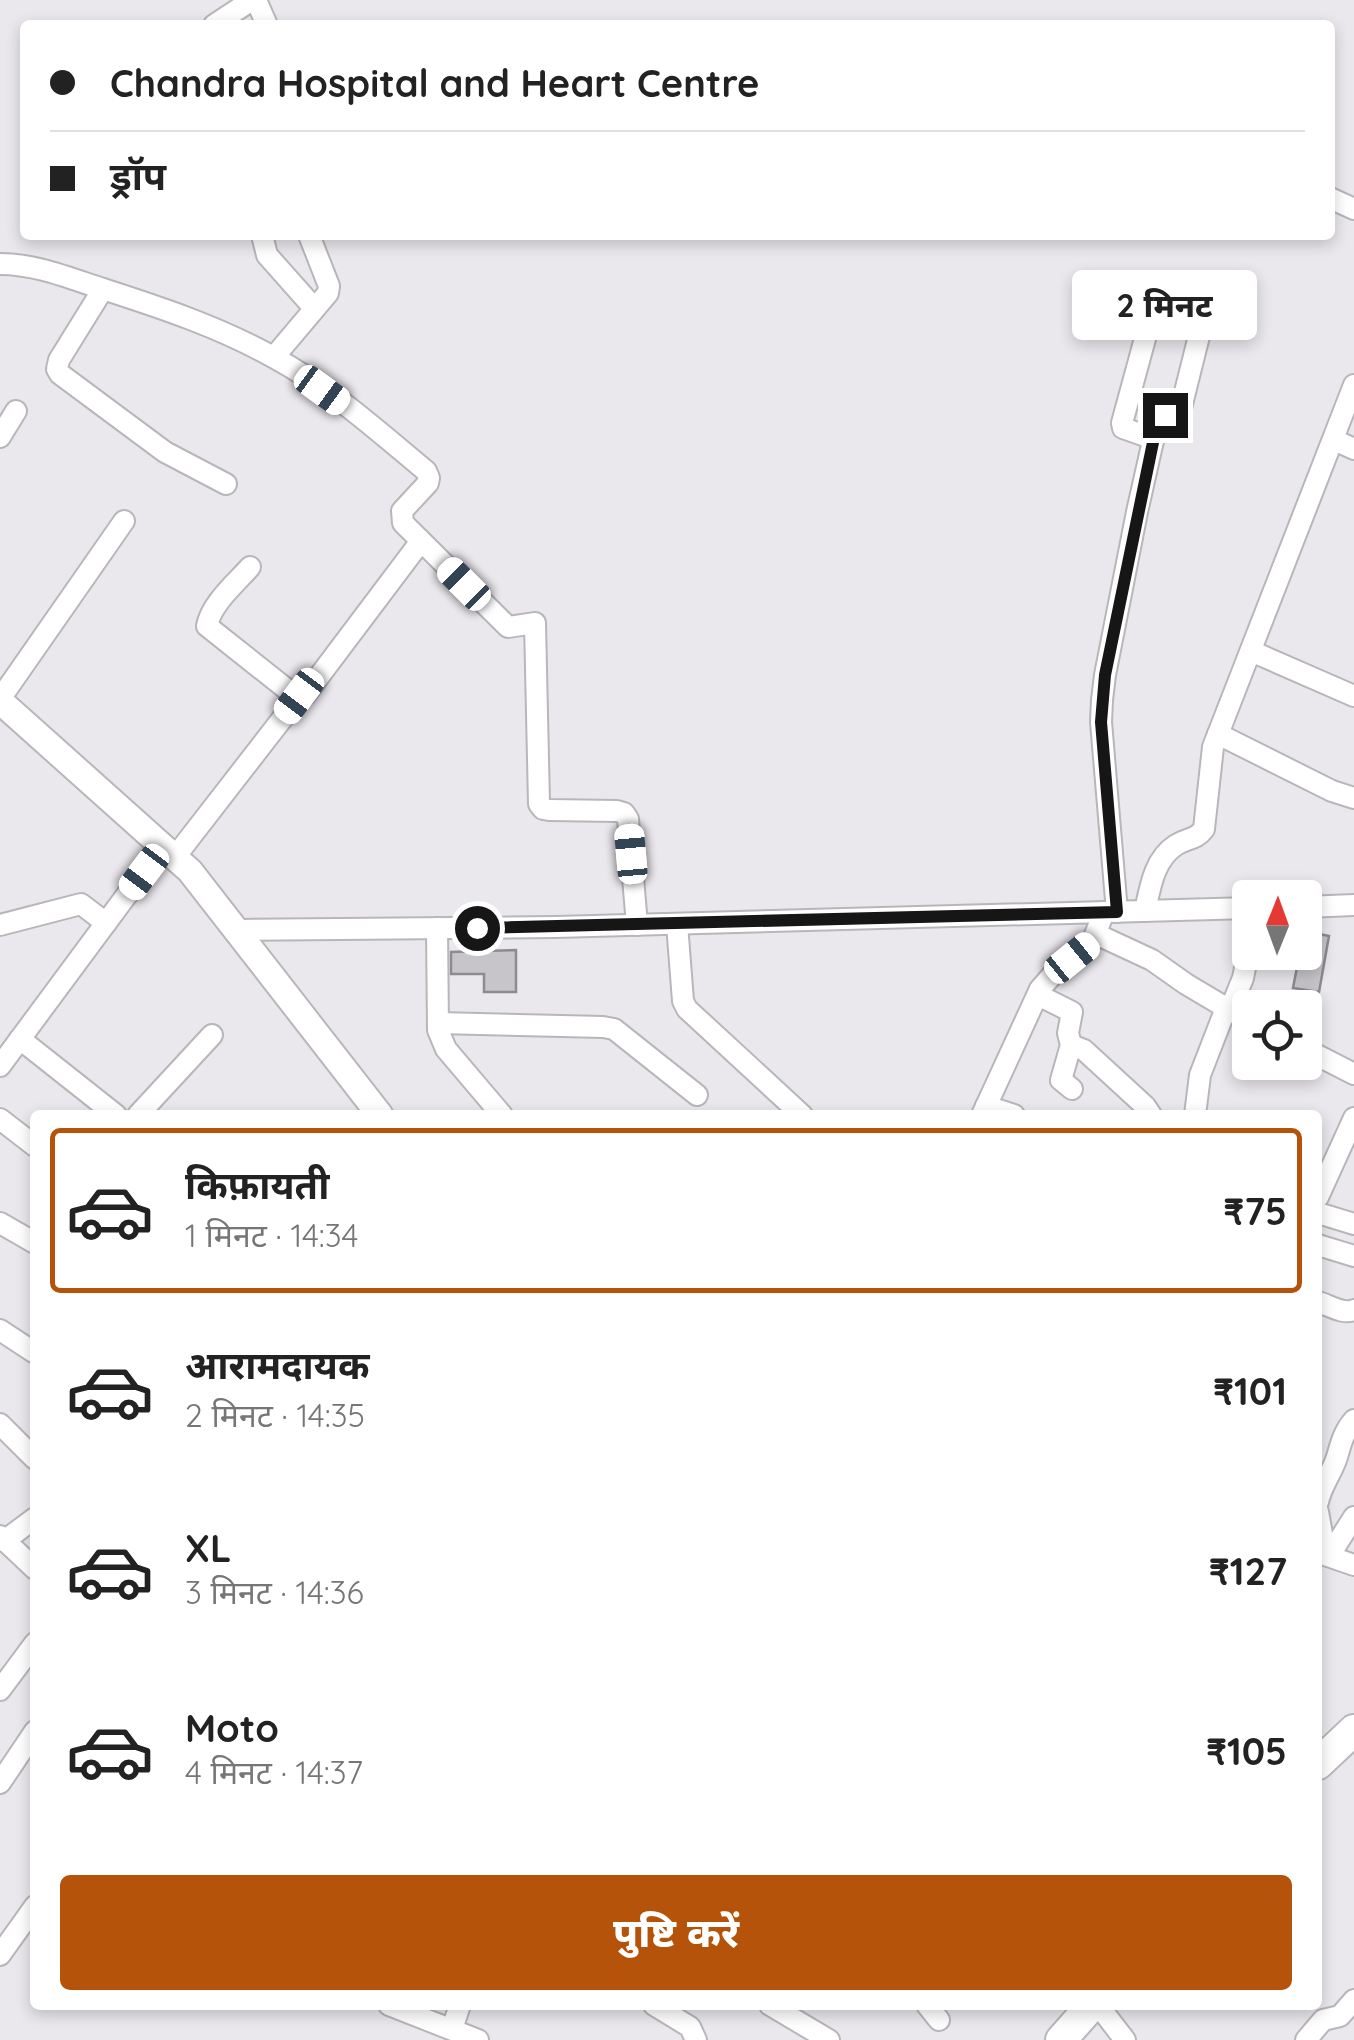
<!DOCTYPE html>
<html lang="hi">
<meta charset="utf-8">
<style>
:root{--surface:#fff;--page:#f6f6f6;--text:#222;--muted:#767676;--line:#e0e0e0;--accent:#b45309}
body{margin:0;font-family:Quicksand,"Noto Sans Devanagari",sans-serif;background:var(--page);color:var(--text);height:100vh;display:flex;flex-direction:column;font-size:38px;white-space:nowrap}
*{box-sizing:border-box;margin:0}
p{font-size:32px;color:var(--muted)}
.icon{flex:none;width:55px;height:55px;fill:none;stroke:currentColor;stroke-width:2;stroke-linecap:round;stroke-linejoin:round}
.map{position:relative;flex:1;overflow:hidden}
.panel{position:absolute;left:30px;top:1110px;width:1292px;height:900px;display:flex;flex-direction:column;background:var(--surface);border-radius:10px;box-shadow:0 5px 15px #0003}
.panel>*{flex:none}
.guide{position:absolute;left:20px;top:20px;width:1315px;height:220px;border-radius:10px;box-shadow:0 5px 15px #0003;display:grid;align-content:center;height:220px;padding:0 30px;background:var(--surface)}
.needle{width:65px;rotate:1deg}
.fabs{position:absolute;left:1232px;top:880px;display:grid;gap:20px}
.fabs a{display:grid;place-items:center;width:90px;height:90px;border-radius:10px;background:var(--surface);box-shadow:0 5px 15px #0003;font-size:50px}
.end{position:absolute;width:45px;height:45px;margin:-22px;border:12px solid #171617;background:#fff;box-shadow:0 0 0 5px #fff}
.from{border-radius:50%}
.bubble{position:absolute;height:70px;border-radius:10px;background:var(--surface);box-shadow:0 5px 15px #0003;font-size:32px;font-weight:800;line-height:70px;text-align:center}
.car{position:absolute;width:30px;height:60px;margin:-30px -15px;border-radius:12px;box-shadow:0 0 8px 2px #0007;background:linear-gradient(#fff 24%,#345 0 40%,#fff 0 76%,#345 0 86%,#fff 0)}
.guide b{display:flex;align-items:center;gap:35px;height:95px;font-size:38px}
.guide b+b{border-top:2px solid var(--line)}
.guide i{width:25px;height:25px;background:var(--text)}
ul{padding:18px 0 0;list-style:none}
li{display:flex;align-items:center;gap:30px;height:165px;margin:0 20px 15px;padding:0 10px;border:5px solid transparent;border-radius:10px}
li div{flex:1}
li b{display:block;font-size:38px}
li em{font-style:normal;font-weight:800}
li.on{border-color:var(--accent)}
li>.icon{width:90px;height:90px;stroke-width:1.5}
.button{display:flex;gap:20px;margin-top:auto;padding:20px 30px}
.button a{flex:1;height:115px;border-radius:10px;background:var(--accent);color:#fff;font-size:40px;font-weight:800;line-height:115px;text-align:center}
.map>svg:first-child{display:block}
.building{fill:#c8c5ca;stroke:#8d8b8f;stroke-width:2.5}
.lines{fill:none;stroke-linecap:round;stroke-linejoin:round}
.minor-casing{stroke:#b9b6bb;stroke-width:24}
.major-casing{stroke:#b9b6bb;stroke-width:29}
.highway-casing{stroke:#b9b6bb;stroke-width:34}
.minor{stroke:#fff;stroke-width:20}
.major{stroke:#fff;stroke-width:25}
.highway{stroke:#fff;stroke-width:30}
.route{stroke:#171617;stroke-width:12}
</style>
<div class="map">
<svg width="1354" height="2040" viewBox="0 0 1354 2040">
<rect width="100%" height="100%" fill="#ebe8ed"/>
<g class="building">
<path d="M1305 931 1329 936 1319 992 1293 988 1300 952H1305Z"/>
<path d="M516 950V992H484V974H451V952Z"/>
</g>
<g class="lines">
<g class="minor-casing">
<g id="minor">
<path d="M256 0 267 25"/>
<path d="M214 25 252 0"/>
<path d="M1330 198 1354 209"/>
<path d="M262 235 267 255 314 308"/>
<path d="M0 264C36 264 69 278 103 289 162 308 219 327 273 357 329 387 378 431 426 471L429 478 428 483 402 511 403 523 508 627 535 623 539 804 543 809 549 810 617 811 624 813 628 819 637 925"/>
<path d="M103 289 59 360 57 369 60 374 165 452 226 484"/>
<path d="M274 357 328 293 329 286 309 235"/>
<path d="M0 437 16 411"/>
<path d="M1154 439 1123 428 1122 423 1158 291"/>
<path d="M1334 440 1354 449"/>
<path d="M250 567C235 584 211 604 207 626L294 695H305L421 541"/>
<path d="M1251 651 1354 696"/>
<path d="M0 699 124 521"/>
<path d="M1218 734 1332 791 1354 798"/>
<path d="M175 857 299 697"/>
<path d="M1305 907 1354 905"/>
<path d="M1145 911C1150 888 1154 859 1176 845 1187 838 1196 840 1204 829L1213 747 1354 385"/>
<path d="M1117 912 1101 722 1102 700 1105 675 1137 512 1157 423 1160 417C1166 414 1174 417 1180 412L1206 308"/>
<path d="M677 924 683 1001 687 1009 802 1115"/>
<path d="M0 925 81 904 106 923"/>
<path d="M437 928 438 1030 446 1049 502 1115"/>
<path d="M238 930 556 927 1250 908"/>
<path d="M1096 934 1152 960 1186 984 1250 1022"/>
<path d="M1038 995 1072 1012 1068 1033 1071 1045 1061 1080 1072 1089"/>
<path d="M1230 1010 1243 978 1250 943"/>
<path d="M438 1023 603 1027 614 1029 697 1095"/>
<path d="M20 1039 116 1115"/>
<path d="M1071 1045 1084 1050 1145 1106 1151 1115"/>
<path d="M1305 1049 1354 1074"/>
<path d="M0 1066 163 846"/>
<path d="M986 1106 1014 1115"/>
<path d="M138 1115 212 1035"/>
<path d="M982 1115 1040 989 1055 972 1093 940 1104 912"/>
<path d="M1195 1115 1200 1075 1226 1008"/>
<path d="M0 1119 35 1146"/>
<path d="M1318 1197 1354 1118"/>
<path d="M1318 1213 1354 1224"/>
<path d="M0 1223 35 1243"/>
<path d="M1318 1245 1354 1256"/>
<path d="M1318 1302C1329 1305 1343 1315 1354 1310"/>
<path d="M0 1330 35 1353"/>
<path d="M0 1424 35 1459"/>
<path d="M1318 1502C1321 1486 1332 1473 1337 1457 1341 1443 1344 1431 1354 1420"/>
<path d="M1318 1512 1322 1534 1321 1553"/>
<path d="M0 1536 35 1569"/>
<path d="M4 1541 35 1518"/>
<path d="M1319 1553 1354 1565"/>
<path d="M1329 1556 1354 1517"/>
<path d="M0 1690 35 1643"/>
<path d="M0 1783 35 1731"/>
<path d="M0 1955 35 1906"/>
<path d="M389 2005 478 2040"/>
<path d="M654 2005 690 2027 696 2040"/>
<path d="M770 2005 829 2040"/>
<path d="M927 2005 939 2020"/>
<path d="M1098 2005 1125 2040"/>
<path d="M452 2029 460 2005"/>
<path d="M1306 2040 1323 2020 1340 2016 1354 2000"/>
</g>
</g>
<g class="major-casing">
<path id="major" d="M0 701 190 871 380 1115"/>
</g>
<g class="highway-casing">
<g id="highway">
<path d="M1318 1764 1354 1730"/>
<path d="M1061 2040 1092 2005"/>
</g>
</g>
<use href="#minor" class="minor"/>
<use href="#major" class="major"/>
<use href="#highway" class="highway"/>
</g>
<g class="lines">
<path class="route" d="M477 928 1117 912 1101 722 1105 675 1157 423 1160 418 1165 415"/>
</g>
</svg>
<div class="fabs">
<a><svg class="needle" viewBox="-14 -14 28 28"><path d="M0-13l5 13h-10z" fill="#e53935"/><path d="M0 13l5-13h-10z" fill="#767676"/></svg></a>
<a><svg class="icon" aria-label="locate" viewBox="0 0 24 24"><circle cx="12" cy="12" r="6"/><path d="M12 2v4M12 18v4M2 12h4M18 12h4"/></svg></a>
</div>
<i class="end from" style="left:477px;top:928px"></i>
<i class="end" style="left:1165px;top:415px"></i>
<div class="bubble" style="left:1072px;top:270px;width:185px">2 मिनट</div>
<i class="car" style="left:322px;top:390px;rotate:126deg"></i>
<i class="car" style="left:464px;top:584px;rotate:315deg"></i>
<i class="car" style="left:299px;top:696px;rotate:217deg"></i>
<i class="car" style="left:631px;top:854px;rotate:355deg"></i>
<i class="car" style="left:144px;top:872px;rotate:217deg"></i>
<i class="car" style="left:1072px;top:958px;rotate:51deg"></i>
<div class="guide">
<b><i class="from"></i>Chandra Hospital and Heart Centre</b>
<b><i></i>ड्रॉप</b>
</div>
<section class="panel">
<ul>
<li class="on"><svg class="icon" aria-label="car" viewBox="0 0 24 24"><path d="M5 17H2v-5l4-1 3-4h7l3 4 3 1v5h-3M9 17h6M6 11h13"/><circle cx="7" cy="17" r="2"/><circle cx="17" cy="17" r="2"/></svg><div><b>किफ़ायती</b><p>1 मिनट · 14:34</p></div><em>₹75</em></li>
<li><svg class="icon" aria-label="car" viewBox="0 0 24 24"><path d="M5 17H2v-5l4-1 3-4h7l3 4 3 1v5h-3M9 17h6M6 11h13"/><circle cx="7" cy="17" r="2"/><circle cx="17" cy="17" r="2"/></svg><div><b>आरामदायक</b><p>2 मिनट · 14:35</p></div><em>₹101</em></li>
<li><svg class="icon" aria-label="car" viewBox="0 0 24 24"><path d="M5 17H2v-5l4-1 3-4h7l3 4 3 1v5h-3M9 17h6M6 11h13"/><circle cx="7" cy="17" r="2"/><circle cx="17" cy="17" r="2"/></svg><div><b>XL</b><p>3 मिनट · 14:36</p></div><em>₹127</em></li>
<li><svg class="icon" aria-label="car" viewBox="0 0 24 24"><path d="M5 17H2v-5l4-1 3-4h7l3 4 3 1v5h-3M9 17h6M6 11h13"/><circle cx="7" cy="17" r="2"/><circle cx="17" cy="17" r="2"/></svg><div><b>Moto</b><p>4 मिनट · 14:37</p></div><em>₹105</em></li>
</ul>
<div class="button"><a>पुष्टि करें</a></div>
</section>
</div>
